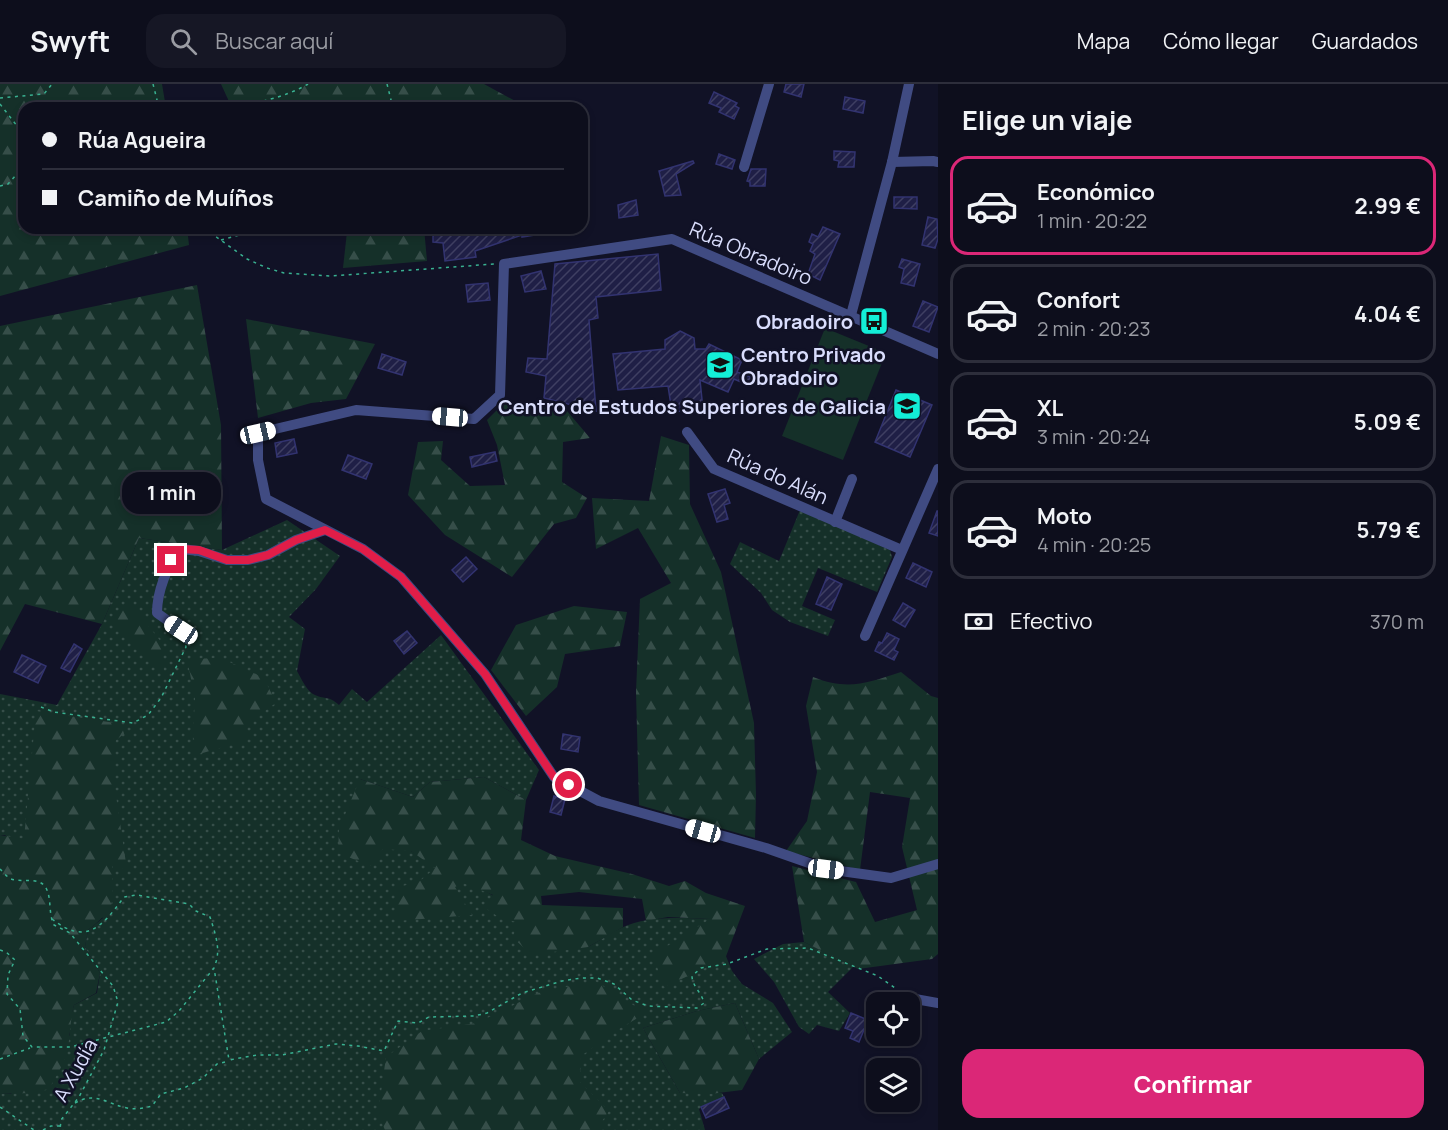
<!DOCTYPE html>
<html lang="es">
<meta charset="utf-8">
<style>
:root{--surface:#0d0e1c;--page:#161725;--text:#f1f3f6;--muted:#9a9ca3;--line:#2d2e3b;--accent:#db2777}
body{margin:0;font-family:Manrope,sans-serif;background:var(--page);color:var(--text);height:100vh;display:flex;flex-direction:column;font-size:22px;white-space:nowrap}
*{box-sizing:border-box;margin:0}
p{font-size:20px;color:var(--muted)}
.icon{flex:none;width:33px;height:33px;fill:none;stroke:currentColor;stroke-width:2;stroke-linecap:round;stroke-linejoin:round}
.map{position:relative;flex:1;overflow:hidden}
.side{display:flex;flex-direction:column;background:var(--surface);width:510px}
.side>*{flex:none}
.banner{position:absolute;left:18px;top:18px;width:570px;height:132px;border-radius:18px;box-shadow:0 3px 9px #0003,0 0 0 2px var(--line);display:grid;align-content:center;height:132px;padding:0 24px;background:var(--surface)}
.controls{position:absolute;left:866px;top:908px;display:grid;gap:12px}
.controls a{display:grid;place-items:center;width:54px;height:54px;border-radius:12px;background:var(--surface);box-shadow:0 3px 9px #0003,0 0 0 2px var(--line);font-size:30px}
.end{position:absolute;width:27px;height:27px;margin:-14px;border:8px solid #e11d48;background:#fff;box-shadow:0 0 0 3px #fff}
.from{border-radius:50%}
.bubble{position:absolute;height:42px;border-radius:18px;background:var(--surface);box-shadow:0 3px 9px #0003,0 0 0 2px var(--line);font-size:20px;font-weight:700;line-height:42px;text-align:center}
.car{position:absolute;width:18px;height:36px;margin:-18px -9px;border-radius:8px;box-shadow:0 0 4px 2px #0007;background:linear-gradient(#fff 24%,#345 0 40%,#fff 0 76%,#345 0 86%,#fff 0)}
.banner b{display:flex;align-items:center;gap:21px;height:57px;font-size:22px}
.banner b+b{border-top:2px solid var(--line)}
.banner i{width:15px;height:15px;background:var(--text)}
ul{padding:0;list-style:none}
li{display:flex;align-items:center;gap:18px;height:99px;margin:0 12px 9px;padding:0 12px;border:3px solid var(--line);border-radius:18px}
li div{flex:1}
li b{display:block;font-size:22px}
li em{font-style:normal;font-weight:700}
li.active{border-color:var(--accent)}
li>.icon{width:54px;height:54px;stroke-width:1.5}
h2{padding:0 24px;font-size:27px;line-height:72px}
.pay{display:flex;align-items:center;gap:15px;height:66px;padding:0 24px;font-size:22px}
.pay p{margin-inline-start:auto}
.primary-button{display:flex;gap:12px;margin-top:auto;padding:12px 24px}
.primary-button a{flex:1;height:69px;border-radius:18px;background:var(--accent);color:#fff;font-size:24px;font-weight:700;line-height:69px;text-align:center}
header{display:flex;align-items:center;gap:36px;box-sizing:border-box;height:84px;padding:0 30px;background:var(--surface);border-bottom:2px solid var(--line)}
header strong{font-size:28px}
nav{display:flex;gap:33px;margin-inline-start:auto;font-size:21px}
.search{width:420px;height:54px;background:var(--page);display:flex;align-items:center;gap:15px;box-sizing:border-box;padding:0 21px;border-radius:18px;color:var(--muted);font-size:22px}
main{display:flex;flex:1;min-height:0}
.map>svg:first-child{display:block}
.grass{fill:url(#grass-dots)}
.forest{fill:url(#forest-firs)}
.park{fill:#153029}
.building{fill:url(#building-hatch);stroke:#323370;stroke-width:1.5}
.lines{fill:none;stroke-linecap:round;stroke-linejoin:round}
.path{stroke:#39b191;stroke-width:1.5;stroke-dasharray:3 4.5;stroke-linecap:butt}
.street{stroke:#404b82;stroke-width:10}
.route{stroke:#e11d48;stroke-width:8}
.labels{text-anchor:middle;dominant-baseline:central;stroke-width:5;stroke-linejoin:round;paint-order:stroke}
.street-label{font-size:20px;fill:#d9ddfc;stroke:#111226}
.poi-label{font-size:20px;font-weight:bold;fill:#d9ddfc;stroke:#111226;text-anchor:end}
</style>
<header>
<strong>Swyft</strong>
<div class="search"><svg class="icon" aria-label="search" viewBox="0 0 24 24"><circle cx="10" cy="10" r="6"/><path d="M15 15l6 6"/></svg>Buscar aquí</div>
<nav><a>Mapa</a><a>Cómo llegar</a><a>Guardados</a></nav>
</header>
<main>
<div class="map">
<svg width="938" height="1046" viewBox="0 0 938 1046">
<defs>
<pattern id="grass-dots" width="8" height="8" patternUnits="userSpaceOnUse" patternTransform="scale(1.5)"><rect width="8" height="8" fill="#153029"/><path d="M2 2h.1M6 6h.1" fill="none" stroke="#364e49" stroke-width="1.8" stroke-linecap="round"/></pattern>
<pattern id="forest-firs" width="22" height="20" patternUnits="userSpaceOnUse" patternTransform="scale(1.5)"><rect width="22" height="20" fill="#153029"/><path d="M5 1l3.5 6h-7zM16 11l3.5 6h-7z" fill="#364e49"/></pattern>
<pattern id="building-hatch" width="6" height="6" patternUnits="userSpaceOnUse" patternTransform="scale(1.5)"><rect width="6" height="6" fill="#1f1f46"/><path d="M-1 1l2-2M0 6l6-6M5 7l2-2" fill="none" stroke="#3f3f62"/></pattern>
</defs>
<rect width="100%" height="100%" fill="#111226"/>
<g class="grass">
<path d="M800 426 890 466 892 473 877 508 818 484 802 522 835 536 828 552 790 538 772 526 761 509 730 480 740 458 779 477Z"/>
<path d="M287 436 340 472 316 505 289 533 305 545 297 587C301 594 307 608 315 611 326 616 328 611 339 621L352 605 367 618 441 551 539 686 526 716 484 693 430 698 413 713 360 695 411 767 588 863C599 857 610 849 621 844 648 831 681 834 711 835L732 887 742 900 773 919 792 948 759 975 735 919 697 927 643 944 680 1009H722L724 1013 699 1025 705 1046H0V1010H11L70 951 69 939 74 921 97 909 100 889 85 863 88 846 103 834 5 751H0V610L57 621 102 540 139 454 222 466Z"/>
<path d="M804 858 854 882 828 908 850 929 839 947 817 941 809 950 799 943 774 898 754 875 783 860Z"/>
</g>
<g class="forest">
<path d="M0 0H162L166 24H24V144H187L189 161 0 212Z"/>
<path d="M221 0H484L528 24H232Z"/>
<path d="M355 144H424L427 177 343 184 347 148Z"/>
<path d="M197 201 221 341 222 466 139 454 102 540 25 520 0 567V242Z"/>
<path d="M246 235 375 260 346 315 311 319 258 334Z"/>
<path d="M506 317 567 327 590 354 563 358 562 398 587 414 576 434 554 440 512 493 445 451 408 411 418 358 443 357 441 376 470 402 505 401 497 361 487 336Z"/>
<path d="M661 352 689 361 690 420 721 488 754 639 756 711 755 754 639 721 636 608 640 515 671 499 638 444 596 465 592 414 649 417Z"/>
<path d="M131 520 162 559 164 591 122 547 107 536Z"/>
<path d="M574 522 627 528 620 562 565 570 557 603 526 632 491 586 516 541Z"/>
<path d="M221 574 264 594 276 619 247 639 245 657 192 672 195 614 187 575Z"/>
<path d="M901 588 931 612 938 614V870L932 875 858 885 804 858 792 782 856 798 875 838 917 826 902 763 910 714 870 708 860 786 786 767 807 737 817 688 806 622 813 593C848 607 867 599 901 588Z"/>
<path d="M36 627 122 640 124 650 116 656 113 666V691L127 786 112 782C112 819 119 822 88 846L85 863 100 889 96 909 74 921C69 939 71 958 65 975 61 985 54 995 49 1005L31 1009 0 1010V751L24 755Z"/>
<path d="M484 693 526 716 521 756 555 772 632 790 669 802 685 797 706 809 745 822 725 875 664 903 653 871 710 835 668 833 646 837 642 815 579 808 541 812 542 821 623 824V843L588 863 532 871 513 854 517 838 500 834 484 823 493 811 463 799 455 803 472 831 397 837 396 804 420 797 435 784 411 767 383 765 371 782 338 769 339 745 360 695 413 713 430 698Z"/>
<path d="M595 897 646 929 619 945 581 972 580 998 609 1027 596 1046H385L378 1030 386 973 422 947 477 939 538 909Z"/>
<path d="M735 919 759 975 742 1006 710 1010 680 1009 643 944 697 927Z"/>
</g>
<path class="park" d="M825 244 886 269 843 376 782 352Z"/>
<g class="building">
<path d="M786 0H804L801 13 784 8Z"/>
<path d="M714 8 737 19 735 22 739 24 734 35 719 28 721 24 709 19Z"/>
<path d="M845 13 865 17 863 29 843 25Z"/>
<path d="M834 67 855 68 854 83H838L839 77 834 76Z"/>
<path d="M719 70 735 76 732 85 716 80Z"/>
<path d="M693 77 694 79 676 90 681 111 665 112 659 87Z"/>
<path d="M751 85H766L765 102H750V98L747 97Z"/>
<path d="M894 113H917V125L894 124Z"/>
<path d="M636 116 638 131 619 134 618 121Z"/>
<path d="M928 133 937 135 938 155 935 164 922 161Z"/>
<path d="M823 143 840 150 820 196 808 190 815 170 810 167 813 160 809 158 812 150 818 153Z"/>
<path d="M500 144H553L554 148 522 153V151L475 167 476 173 445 177 443 159 433 158V147L475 146V151Z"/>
<path d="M658 170 661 206 596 213 598 234 589 236 596 327 544 314 546 292 526 288 528 274 547 275 555 180Z"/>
<path d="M902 175 920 180 914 202 901 199 904 185 899 183Z"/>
<path d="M541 187 546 205 525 208 521 192Z"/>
<path d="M488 199 490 216 468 218 466 201Z"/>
<path d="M923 217 938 223 929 248 913 242Z"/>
<path d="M680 247 694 254 695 265H706L709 260 742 276 737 288 751 293 748 301 734 295 728 308 700 296 703 325 672 328 668 302 618 306 613 270 665 265V256Z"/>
<path d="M382 270 406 278 402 291 378 284Z"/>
<path d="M896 306 932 321 910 373 875 358Z"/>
<path d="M294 355 297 369 277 373 275 359Z"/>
<path d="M495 368 497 377 472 383 470 373Z"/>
<path d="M348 371 372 380 366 395 342 386Z"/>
<path d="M725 405 730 419 724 421 728 435 717 438 708 410Z"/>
<path d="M937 427H938V452L929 449Z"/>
<path d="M466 473 477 485 463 498 452 486Z"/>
<path d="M913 479 932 488 926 503 906 494Z"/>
<path d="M827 493 842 500 831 526 816 520Z"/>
<path d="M903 519 915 526 905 543 893 536Z"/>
<path d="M407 547 417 559 404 570 394 557Z"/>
<path d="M887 549 899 555 894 566 898 568 894 576 875 567 879 558 882 559Z"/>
<path d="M74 560 82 565 70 588 61 584Z"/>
<path d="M22 571 46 582 38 599 14 588Z"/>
<path d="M563 650 580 653 578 668 561 665Z"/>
<path d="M554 712 565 715 561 731 550 728Z"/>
<path d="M851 929 868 936 859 958 850 954 853 947 845 944Z"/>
<path d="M724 1013 729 1024 706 1034 701 1023Z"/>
</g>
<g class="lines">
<g class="path">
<path d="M153 0 159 24"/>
<path d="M387 0 393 24"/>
<path d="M0 14 44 10 52 0"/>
<path d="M0 20 24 51"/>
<path d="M219 24C248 21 283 15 308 0"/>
<path d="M0 102 8 100 24 82"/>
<path d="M204 144 247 175 267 184 284 189 331 192 494 180"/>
<path d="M221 156 266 144"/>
<path d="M41 623 54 628 133 639 148 631 161 614 186 563 184 555"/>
<path d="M0 785C3 788 7 793 11 795 23 799 39 792 46 804 52 815 48 829 54 841L70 849 113 902 118 918 104 966 79 1013 61 1036 60 1046"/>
<path d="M52 835C86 862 102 843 124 813L137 811 189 820 196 827 210 833C215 849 222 867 214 883"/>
<path d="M0 866 6 868 15 876 8 891 7 910 20 925 23 952 32 963H70L166 938 179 927 214 884 229 976 257 971H282L336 960 358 962 384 967 398 937 418 939 429 933 474 932 487 929 522 909 562 897 581 894H597L614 900 632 916 648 922 697 924 704 919C702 909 692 902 692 892L701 884 727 880 767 865 808 864 878 892 895 904"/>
<path d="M0 975 30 964"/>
<path d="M75 1019C95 1007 107 1020 127 1024 136 1026 144 1024 152 1022L161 1010 184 1004 203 994 217 980 229 977"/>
<path d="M0 1023 34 1046"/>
<path d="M43 1046 51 1042H60"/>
</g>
<g class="street">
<path d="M892 78 933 77 938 78"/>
<path d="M744 83 769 0"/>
<path d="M851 231 892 78 909 0"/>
<path d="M938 270 672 155 504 180 500 311 474 335 356 326 258 349V376L266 415 363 465 401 493 485 590 554 693 599 717 766 764 826 785 891 794 938 780"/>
<path d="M687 348 714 385 902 466"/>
<path d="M835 438 852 395"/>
<path d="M181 546 157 529C157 508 167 481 181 465L199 467 227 476H248L268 471 296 456 325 446"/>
<path d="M865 552 938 385"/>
<path d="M888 918 904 913 938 919"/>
</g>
</g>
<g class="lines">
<path class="route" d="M171 476 181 465 199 466 227 476H248L268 471 296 456 325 446 363 465 401 493 485 590 554 693 569 701"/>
</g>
<defs>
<g id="bus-square" transform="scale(1.5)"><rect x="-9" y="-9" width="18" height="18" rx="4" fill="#13eed7" stroke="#111226"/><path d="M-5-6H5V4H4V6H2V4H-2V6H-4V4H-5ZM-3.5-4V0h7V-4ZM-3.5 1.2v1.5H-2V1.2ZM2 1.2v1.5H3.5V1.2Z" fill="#111"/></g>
<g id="university-square" transform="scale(1.5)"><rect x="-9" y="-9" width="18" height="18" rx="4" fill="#13eed7" stroke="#111226"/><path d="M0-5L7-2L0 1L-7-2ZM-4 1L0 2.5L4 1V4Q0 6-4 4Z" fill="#111"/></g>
</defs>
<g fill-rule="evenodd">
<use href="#bus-square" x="874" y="237"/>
<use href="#university-square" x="720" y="281"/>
<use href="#university-square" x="907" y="322"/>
</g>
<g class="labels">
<g class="street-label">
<text transform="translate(751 169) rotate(23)">Rúa Obradoiro</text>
<text transform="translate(778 392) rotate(24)">Rúa do Alán</text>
<text transform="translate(75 986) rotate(-61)">A Xudía</text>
</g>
<g class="poi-label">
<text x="853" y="237">Obradoiro</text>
<text x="741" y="270" text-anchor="start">Centro Privado<tspan x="741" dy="23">Obradoiro</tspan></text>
<text x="886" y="322">Centro de Estudos Superiores de Galicia</text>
</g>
</g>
</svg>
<div class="controls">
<a><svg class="icon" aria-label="locate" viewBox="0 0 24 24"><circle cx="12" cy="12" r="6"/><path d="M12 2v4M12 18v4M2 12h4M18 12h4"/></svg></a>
<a><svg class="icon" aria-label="layers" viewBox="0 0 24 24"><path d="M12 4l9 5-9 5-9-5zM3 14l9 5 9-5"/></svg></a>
</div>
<i class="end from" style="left:569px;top:701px"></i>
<i class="end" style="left:171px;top:476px"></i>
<div class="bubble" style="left:122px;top:388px;width:99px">1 min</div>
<i class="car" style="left:450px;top:333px;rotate:275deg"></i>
<i class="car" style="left:258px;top:349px;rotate:77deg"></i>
<i class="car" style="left:181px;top:546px;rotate:303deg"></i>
<i class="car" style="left:703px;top:747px;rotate:286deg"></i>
<i class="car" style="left:826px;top:785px;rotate:97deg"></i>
<div class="banner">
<b><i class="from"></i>Rúa Agueira</b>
<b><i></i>Camiño de Muíños</b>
</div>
</div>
<section class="side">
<h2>Elige un viaje</h2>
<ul>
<li class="active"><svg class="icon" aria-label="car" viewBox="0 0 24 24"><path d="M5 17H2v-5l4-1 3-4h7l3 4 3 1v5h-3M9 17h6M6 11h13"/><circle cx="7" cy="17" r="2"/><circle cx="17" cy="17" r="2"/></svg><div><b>Económico</b><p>1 min · 20:22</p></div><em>2.99 €</em></li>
<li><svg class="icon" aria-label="car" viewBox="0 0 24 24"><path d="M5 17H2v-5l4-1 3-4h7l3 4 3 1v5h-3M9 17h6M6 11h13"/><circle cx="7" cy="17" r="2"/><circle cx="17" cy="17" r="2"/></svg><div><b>Confort</b><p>2 min · 20:23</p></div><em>4.04 €</em></li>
<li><svg class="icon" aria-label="car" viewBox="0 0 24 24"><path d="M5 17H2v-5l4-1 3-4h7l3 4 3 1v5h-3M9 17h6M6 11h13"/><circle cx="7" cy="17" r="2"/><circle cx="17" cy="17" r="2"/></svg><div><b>XL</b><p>3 min · 20:24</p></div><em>5.09 €</em></li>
<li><svg class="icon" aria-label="car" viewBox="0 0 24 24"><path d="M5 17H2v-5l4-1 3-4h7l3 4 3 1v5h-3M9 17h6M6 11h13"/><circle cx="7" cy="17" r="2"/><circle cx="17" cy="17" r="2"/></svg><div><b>Moto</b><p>4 min · 20:25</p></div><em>5.79 €</em></li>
</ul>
<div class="pay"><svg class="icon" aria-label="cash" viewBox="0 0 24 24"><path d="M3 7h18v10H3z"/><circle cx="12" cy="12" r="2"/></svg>Efectivo<p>370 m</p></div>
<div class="primary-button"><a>Confirmar</a></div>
</section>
</main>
